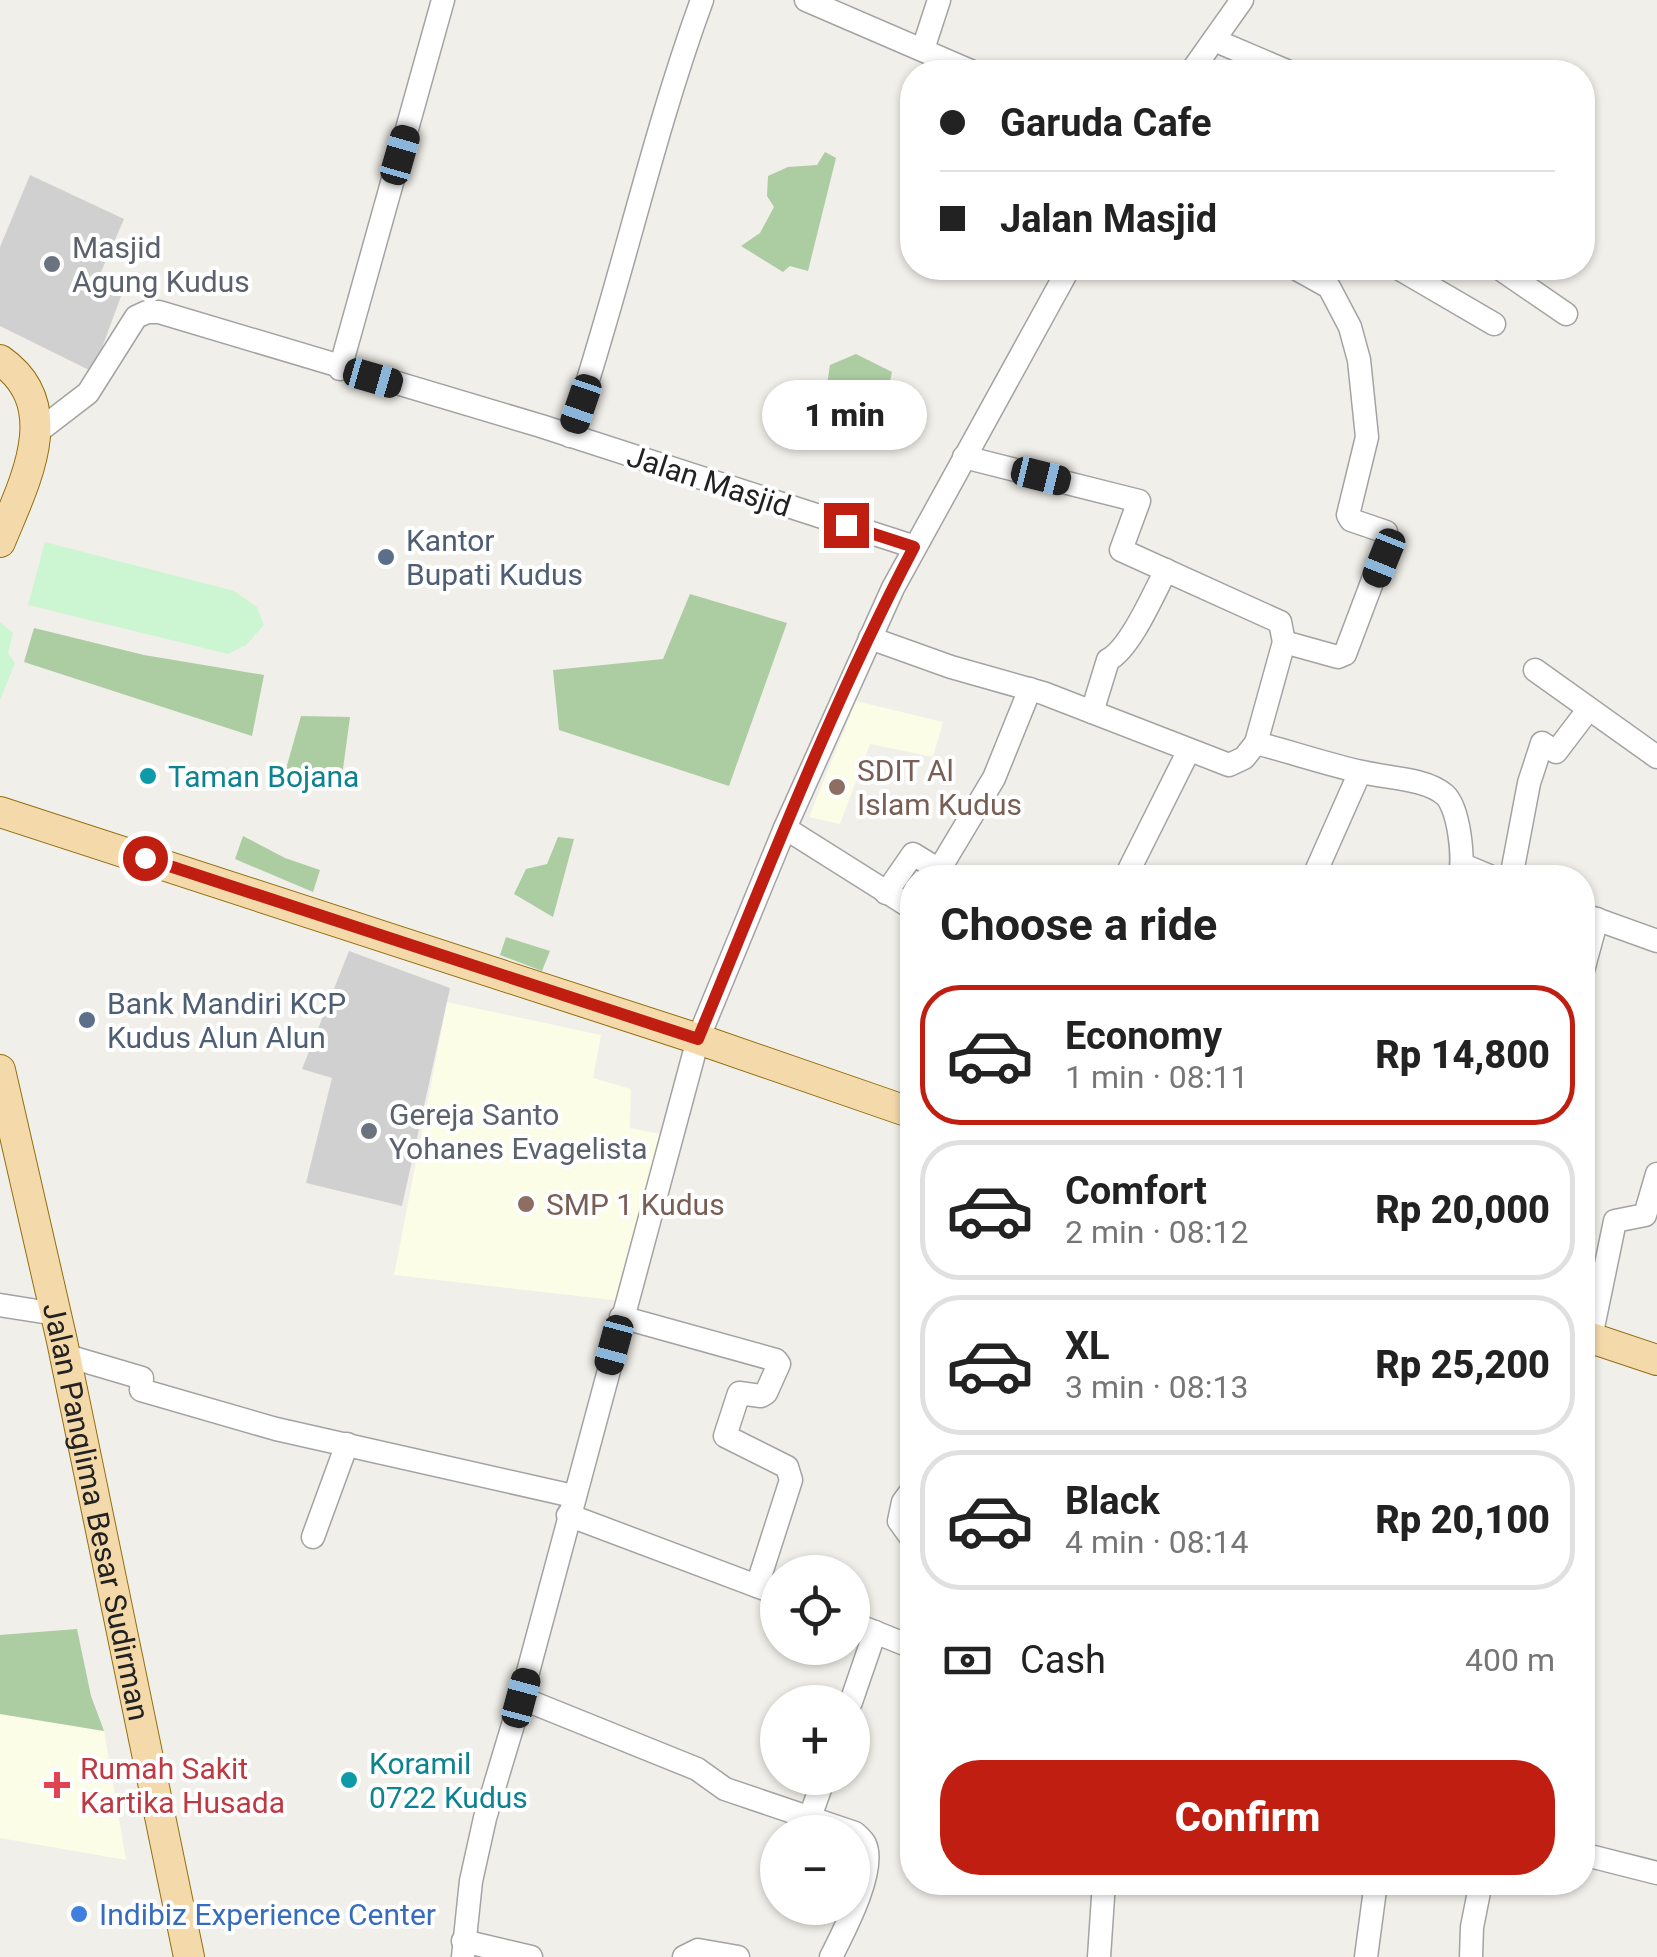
<!DOCTYPE html>
<meta charset="utf-8">
<style>
:root{--surface:#fff;--page:#f6f6f6;--text:#222;--muted:#767676;--line:#e0e0e0;--accent:#c11e12}
body{margin:0;font-family:Roboto,sans-serif;background:var(--page);color:var(--text);height:100vh;display:flex;flex-direction:column;font-size:38px;white-space:nowrap}
*{box-sizing:border-box;margin:0}
p{font-size:32px;color:var(--muted)}
.icon{flex:none;width:55px;height:55px;fill:none;stroke:currentColor;stroke-width:2;stroke-linecap:round;stroke-linejoin:round}
.map{position:relative;flex:1;overflow:hidden}
.details{position:absolute;left:900px;top:865px;width:695px;height:1030px;display:flex;flex-direction:column;background:var(--surface);border-radius:40px;box-shadow:0 2px 8px #0004}
.details>*{flex:none}
.hud{position:absolute;left:900px;top:60px;width:695px;height:220px;border-radius:40px;box-shadow:0 2px 8px #0004;display:grid;align-content:center;height:220px;padding:0 40px;background:var(--surface)}
.fabs{position:absolute;left:760px;top:1555px;display:grid;gap:20px}
.fabs a{display:grid;place-items:center;width:110px;height:110px;border-radius:50%;background:var(--surface);box-shadow:0 2px 8px #0004;font-size:50px}
.end{position:absolute;width:45px;height:45px;margin:-22px;border:12px solid #c11e12;background:#fff;box-shadow:0 0 0 5px #fff}
.from{border-radius:50%}
.bubble{position:absolute;height:70px;border-radius:35px;background:var(--surface);box-shadow:0 2px 8px #0004;font-size:32px;font-weight:800;line-height:70px;text-align:center}
.car{position:absolute;width:30px;height:60px;margin:-30px -15px;border-radius:12px;box-shadow:0 0 8px 2px #0007;background:linear-gradient(#222 24%,#8ab4d8 0 40%,#222 0 76%,#8ab4d8 0 86%,#222 0)}
.hud b{display:flex;align-items:center;gap:35px;height:95px;font-size:38px}
.hud b+b{border-top:2px solid var(--line)}
.hud i{width:25px;height:25px;background:var(--text)}
ul{padding:0;list-style:none}
li{display:flex;align-items:center;gap:30px;height:140px;margin:0 20px 15px;padding:0 20px;border:5px solid var(--line);border-radius:40px}
li div{flex:1}
li b{display:block;font-size:38px}
li em{font-style:normal;font-weight:800}
li.current{border-color:var(--accent)}
li>.icon{width:90px;height:90px;stroke-width:1.5}
h2{padding:0 40px;font-size:45px;line-height:120px}
.pay{display:flex;align-items:center;gap:25px;height:110px;padding:0 40px;font-size:38px}
.pay p{margin-inline-start:auto}
.primary-button{display:flex;gap:20px;margin-top:auto;padding:20px 40px}
.primary-button a{flex:1;height:115px;border-radius:40px;background:var(--accent);color:#fff;font-size:40px;font-weight:800;line-height:115px;text-align:center}
.map>svg:first-child{display:block}
.education{fill:#fbfde7}
.religious{fill:#d0d0d0}
.forest{fill:#accca2}
.park{fill:#ccf6d2}
.lines{fill:none;stroke-linecap:round;stroke-linejoin:round}
.minor-casing{stroke:#a3a3a3;stroke-width:25}
.major-casing{stroke:#926f0e;stroke-width:32}
.minor{stroke:#fff;stroke-width:22}
.major{stroke:#f4daab;stroke-width:30}
.route{stroke:#c11e12;stroke-width:12}
.worship-dot{fill:#6b7280;stroke:#fff;stroke-width:4}
.service-dot{fill:#5c6f8a;stroke:#fff;stroke-width:4}
.culture-dot{fill:#0f9aa8;stroke:#fff;stroke-width:4}
.education-dot{fill:#8d6e63;stroke:#fff;stroke-width:4}
.health-dot{fill:#e0444e;stroke:#fff;stroke-width:4}
.shop-dot{fill:#3f7fe0;stroke:#fff;stroke-width:4}
.labels{text-anchor:middle;dominant-baseline:central;stroke-width:8;stroke-linejoin:round;paint-order:stroke}
.worship-label{font-size:30px;fill:#5b616d;stroke:#fff;text-anchor:start}
.street-label{font-size:30px;fill:#222;stroke:#fff}
.service-label{font-size:30px;fill:#4e5e75;stroke:#fff;text-anchor:start}
.education-label{font-size:30px;fill:#785e54;stroke:#fff;text-anchor:start}
.culture-label{font-size:30px;fill:#0d838f;stroke:#fff;text-anchor:start}
.health-label{font-size:30px;fill:#be3a42;stroke:#fff;text-anchor:start}
.shop-label{font-size:30px;fill:#366cbe;stroke:#fff;text-anchor:start}
</style>
<div class="map">
<svg width="1657" height="1957" viewBox="0 0 1657 1957">
<rect width="100%" height="100%" fill="#f1efe9"/>
<g class="education">
<path d="M856 701 943 722 933 757 870 744 840 824 809 817Z"/>
<path d="M447 1002 601 1035 593 1078 631 1089 630 1128 660 1134 621 1301 394 1275Z"/>
<path d="M0 1714 104 1731 126 1860 0 1838Z"/>
</g>
<g class="religious">
<path d="M30 175 124 219 97 281 123 291 93 372 0 326V247Z"/>
<path d="M349 951 450 988 402 1206 306 1183 332 1078 302 1069Z"/>
</g>
<g class="forest">
<path d="M825 152 836 158 808 271 790 266 783 272 741 246 760 233 774 207 767 196 768 176 788 167 817 165Z"/>
<path d="M856 354 892 372 876 447 819 437 830 365Z"/>
<path d="M690 594 787 623 729 786 559 730 553 670 663 659Z"/>
<path d="M34 628 144 655 264 675 252 736 24 662Z"/>
<path d="M301 716 350 717 340 791 286 769Z"/>
<path d="M243 836 285 858 320 870 313 892 235 859Z"/>
<path d="M558 837 574 839 553 917 514 894 526 869 547 864Z"/>
<path d="M506 937 550 951 542 971 500 955Z"/>
<path d="M77 1629 91 1696 104 1731 0 1714V1635Z"/>
</g>
<g class="park">
<path d="M45 542 234 591 257 607 264 625 246 645 228 654 28 605Z"/>
<path d="M0 622 13 633 8 653 15 663 0 700Z"/>
</g>
<g class="lines">
<g class="minor-casing">
<g id="minor">
<path d="M806 0 973 72"/>
<path d="M1214 40 1289 72"/>
<path d="M923 49 939 0"/>
<path d="M1191 72 1242 0"/>
<path d="M1398 268 1494 324"/>
<path d="M1499 268 1566 314"/>
<path d="M340 369 443 0"/>
<path d="M36 433 88 393 136 317 147 312H159L541 426 915 547"/>
<path d="M570 436C619 292 650 142 702 0"/>
<path d="M964 457 1139 501 1121 550 1280 622 1284 642 1256 743C1291 752 1326 764 1362 772 1386 778 1426 778 1445 795 1459 808 1465 860 1459 878"/>
<path d="M870 638 951 667 1043 693 1229 765 1244 758 1256 743"/>
<path d="M1284 642 1338 657 1345 654 1388 540 1386 532 1351 520 1348 515 1367 437 1359 360 1350 327 1329 287 1295 268"/>
<path d="M1535 670 1657 757"/>
<path d="M1092 712 1108 660C1130 649 1154 593 1166 570"/>
<path d="M785 828 912 908"/>
<path d="M1463 865 1494 878"/>
<path d="M1125 878 1189 750"/>
<path d="M1313 878 1360 772"/>
<path d="M1511 878 1529 783 1542 743 1556 752 1588 710"/>
<path d="M886 893 913 854 939 870 994 778 1030 689"/>
<path d="M1582 914 1657 941"/>
<path d="M1582 974 1597 919"/>
<path d="M0 1305 56 1314"/>
<path d="M621 1317 776 1360 779 1364 766 1393 761 1396 739 1393 725 1436 787 1467 791 1480 757 1586"/>
<path d="M1591 1337 1615 1221 1645 1215 1657 1174"/>
<path d="M64 1355 142 1378 141 1390 276 1429 573 1496"/>
<path d="M1582 1455V1483"/>
<path d="M912 1490 903 1502 899 1521 912 1539"/>
<path d="M568 1515 778 1594"/>
<path d="M313 1537 347 1444"/>
<path d="M852 1623 912 1647"/>
<path d="M521 1698 697 1769 725 1789 855 1833C857 1835 864 1841 865 1844 877 1870 843 1933 831 1957"/>
<path d="M851 1702 875 1632"/>
<path d="M810 1817 824 1778"/>
<path d="M1582 1854 1657 1873"/>
<path d="M463 1941 531 1957"/>
<path d="M463 1957 471 1881 485 1818 521 1698 698 1039 785 828 893 588 1069 268"/>
<path d="M684 1957 698 1950 738 1957"/>
<path d="M1099 1957 1104 1882"/>
<path d="M1366 1957 1376 1882"/>
<path d="M1471 1957 1472 1927 1481 1882"/>
</g>
</g>
<g class="major-casing">
<g id="major">
<path d="M0 360C66 406 24 483 0 542"/>
<path d="M0 812 698 1039 912 1113"/>
<path id="s1" d="M0 1070 62 1341 189 1957"/>
<path d="M1582 1335 1657 1360"/>
</g>
</g>
<use href="#minor" class="minor"/>
<use href="#major" class="major"/>
</g>
<g class="lines">
<path class="route" d="M145 858 698 1039C766 874 831 705 914 547L846 525"/>
</g>
<g class="worship-dot">
<circle cx="52" cy="264" r="10"/>
<circle cx="369" cy="1131" r="10"/>
</g>
<g class="service-dot">
<circle cx="386" cy="557" r="10"/>
<circle cx="87" cy="1020" r="10"/>
</g>
<g class="culture-dot">
<circle cx="148" cy="776" r="10"/>
<circle cx="349" cy="1780" r="10"/>
</g>
<g class="education-dot">
<circle cx="837" cy="787" r="10"/>
<circle cx="526" cy="1204" r="10"/>
</g>
<path class="health-dot" d="M52 1770h10v10h10v10h-10v10h-10v-10h-10v-10h10z"/>
<circle class="shop-dot" cx="79" cy="1914" r="10"/>
<g class="labels">
<g class="worship-label">
<text x="72" y="247">Masjid<tspan x="72" dy="34">Agung Kudus</tspan></text>
<text x="389" y="1114">Gereja Santo<tspan x="389" dy="34">Yohanes Evagelista</tspan></text>
</g>
<g class="street-label">
<text transform="translate(709 481) rotate(18)">Jalan Masjid</text>
<text stroke="none"><textPath href="#s1" startOffset="452">Jalan Panglima Besar Sudirman</textPath></text>
</g>
<g class="service-label">
<text x="406" y="540">Kantor<tspan x="406" dy="34">Bupati Kudus</tspan></text>
<text x="107" y="1003">Bank Mandiri KCP<tspan x="107" dy="34">Kudus Alun Alun</tspan></text>
</g>
<g class="education-label">
<text x="857" y="770">SDIT Al<tspan x="857" dy="34">Islam Kudus</tspan></text>
<text x="546" y="1204">SMP 1 Kudus</text>
</g>
<g class="culture-label">
<text x="168" y="776">Taman Bojana</text>
<text x="369" y="1763">Koramil<tspan x="369" dy="34">0722 Kudus</tspan></text>
</g>
<g class="health-label">
<text x="80" y="1768">Rumah Sakit<tspan x="80" dy="34">Kartika Husada</tspan></text>
</g>
<g class="shop-label">
<text x="99" y="1914">Indibiz Experience Center</text>
</g>
</g>
</svg>
<div class="fabs">
<a><svg class="icon" aria-label="locate" viewBox="0 0 24 24"><circle cx="12" cy="12" r="6"/><path d="M12 2v4M12 18v4M2 12h4M18 12h4"/></svg></a>
<a>+</a>
<a>−</a>
</div>
<i class="end from" style="left:145px;top:858px"></i>
<i class="end" style="left:846px;top:525px"></i>
<div class="bubble" style="left:762px;top:380px;width:165px">1 min</div>
<i class="car" style="left:400px;top:155px;rotate:16deg"></i>
<i class="car" style="left:373px;top:378px;rotate:106deg"></i>
<i class="car" style="left:581px;top:404px;rotate:199deg"></i>
<i class="car" style="left:1041px;top:476px;rotate:104deg"></i>
<i class="car" style="left:1384px;top:558px;rotate:202deg"></i>
<i class="car" style="left:614px;top:1345px;rotate:195deg"></i>
<i class="car" style="left:521px;top:1698px;rotate:15deg"></i>
<div class="hud">
<b><i class="from"></i>Garuda Cafe</b>
<b><i></i>Jalan Masjid</b>
</div>
<section class="details">
<h2>Choose a ride</h2>
<ul>
<li class="current"><svg class="icon" aria-label="car" viewBox="0 0 24 24"><path d="M5 17H2v-5l4-1 3-4h7l3 4 3 1v5h-3M9 17h6M6 11h13"/><circle cx="7" cy="17" r="2"/><circle cx="17" cy="17" r="2"/></svg><div><b>Economy</b><p>1 min · 08:11</p></div><em>Rp 14,800</em></li>
<li><svg class="icon" aria-label="car" viewBox="0 0 24 24"><path d="M5 17H2v-5l4-1 3-4h7l3 4 3 1v5h-3M9 17h6M6 11h13"/><circle cx="7" cy="17" r="2"/><circle cx="17" cy="17" r="2"/></svg><div><b>Comfort</b><p>2 min · 08:12</p></div><em>Rp 20,000</em></li>
<li><svg class="icon" aria-label="car" viewBox="0 0 24 24"><path d="M5 17H2v-5l4-1 3-4h7l3 4 3 1v5h-3M9 17h6M6 11h13"/><circle cx="7" cy="17" r="2"/><circle cx="17" cy="17" r="2"/></svg><div><b>XL</b><p>3 min · 08:13</p></div><em>Rp 25,200</em></li>
<li><svg class="icon" aria-label="car" viewBox="0 0 24 24"><path d="M5 17H2v-5l4-1 3-4h7l3 4 3 1v5h-3M9 17h6M6 11h13"/><circle cx="7" cy="17" r="2"/><circle cx="17" cy="17" r="2"/></svg><div><b>Black</b><p>4 min · 08:14</p></div><em>Rp 20,100</em></li>
</ul>
<div class="pay"><svg class="icon" aria-label="cash" viewBox="0 0 24 24"><path d="M3 7h18v10H3z"/><circle cx="12" cy="12" r="2"/></svg>Cash<p>400 m</p></div>
<div class="primary-button"><a>Confirm</a></div>
</section>
</div>
